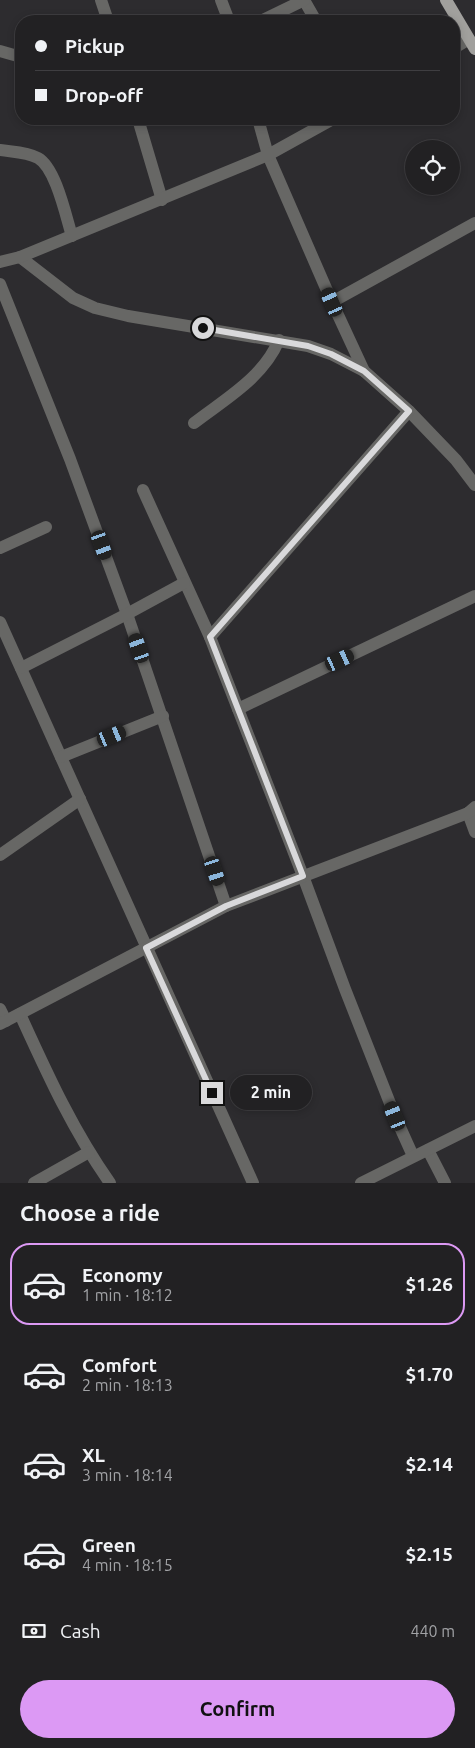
<!DOCTYPE html>
<meta charset="utf-8">
<style>
:root{--surface:#222123;--page:#2e2e30;--text:#f1f3f6;--muted:#a2a3a6;--line:#3f3e41;--accent:#dc99f4}
body{margin:0;font-family:Ubuntu,sans-serif;background:var(--page);color:var(--text);height:100vh;display:flex;flex-direction:column;font-size:19px;white-space:nowrap}
*{box-sizing:border-box;margin:0}
p{font-size:16px;color:var(--muted)}
.icon{flex:none;width:28px;height:28px;fill:none;stroke:currentColor;stroke-width:2;stroke-linecap:round;stroke-linejoin:round}
.map{position:relative;height:1183px;overflow:hidden}
.sheet{display:flex;flex-direction:column;background:var(--surface);flex:1}
.sheet>*{flex:none}
.hud{position:absolute;left:15px;top:15px;width:445px;height:110px;border-radius:20px;box-shadow:0 2px 8px #0003,0 0 0 1px var(--line);display:grid;align-content:center;height:110px;padding:0 20px;background:var(--surface)}
.fabs{position:absolute;left:405px;top:140px;display:grid;gap:10px}
.fabs a{display:grid;place-items:center;width:55px;height:55px;border-radius:50%;background:var(--surface);box-shadow:0 2px 8px #0003,0 0 0 1px var(--line);font-size:25px}
.end{position:absolute;width:22px;height:22px;margin:-11px;border:6px solid #d9d9db;background:#111;box-shadow:0 0 0 2px #111}
.from{border-radius:50%}
.bubble{position:absolute;height:35px;border-radius:18px;background:var(--surface);box-shadow:0 2px 8px #0003,0 0 0 1px var(--line);font-size:16px;font-weight:600;line-height:35px;text-align:center}
.car{position:absolute;width:15px;height:30px;margin:-15px -8px;border-radius:6px;box-shadow:0 0 4px 1px #0007;background:linear-gradient(#222 24%,#8ab4d8 0 40%,#222 0 76%,#8ab4d8 0 86%,#222 0)}
.hud b{display:flex;align-items:center;gap:18px;height:48px;font-size:19px}
.hud b+b{border-top:1px solid var(--line)}
.hud i{width:12px;height:12px;background:var(--text)}
ul{padding:0;list-style:none}
li{display:flex;align-items:center;gap:15px;height:82px;margin:0 10px 8px;padding:0 10px;border:2px solid transparent;border-radius:20px}
li div{flex:1}
li b{display:block;font-size:19px}
li em{font-style:normal;font-weight:600}
li.on{border-color:var(--accent)}
li>.icon{width:45px;height:45px;stroke-width:1.5}
h2{padding:0 20px;font-size:22px;line-height:60px}
.pay{display:flex;align-items:center;gap:12px;height:55px;padding:0 20px;font-size:19px}
.pay p{margin-inline-start:auto}
.button{display:flex;gap:10px;margin-top:auto;padding:10px 20px}
.button a{flex:1;height:58px;border-radius:30px;background:var(--accent);color:#111;font-size:20px;font-weight:600;line-height:58px;text-align:center}
.map>svg:first-child{display:block}
.lines{fill:none;stroke-linecap:round;stroke-linejoin:round}
.minor{stroke:#676765;stroke-width:12}
.major{stroke:#a1a09d;stroke-width:12}
.route{stroke:#d9d9db;stroke-width:6}
</style>
<div class="map">
<svg width="475" height="1183" viewBox="0 0 475 1183">
<rect width="100%" height="100%" fill="#2d2c2f"/>
<g class="lines">
<g class="minor">
<path d="M101 0 108 21"/>
<path d="M221 0 229 21"/>
<path d="M304 0 316 21"/>
<path d="M261 21 304 0"/>
<path d="M454 48 469 39"/>
<path d="M0 51 21 57"/>
<path d="M138 119 162 200"/>
<path d="M258 119 268 155 332 302 364 371"/>
<path d="M0 150C13 152 27 152 38 158 56 168 66 217 72 236"/>
<path d="M20 257 73 298 95 308 128 316 308 346 331 354 364 371 409 411 456 460 475 485"/>
<path d="M0 262 20 257 268 155 333 119"/>
<path d="M0 284 70 459 127 614 226 906"/>
<path d="M332 302 475 223"/>
<path d="M194 423C225 399 263 378 279 340"/>
<path d="M143 490 210 637 303 876 345 989 395 1116 413 1156"/>
<path d="M0 548 46 527"/>
<path d="M0 622 253 1183"/>
<path d="M210 637 409 411"/>
<path d="M21 668 127 614 184 583"/>
<path d="M238 709 475 596"/>
<path d="M61 757 163 716"/>
<path d="M468 813 475 832"/>
<path d="M0 855 80 799"/>
<path d="M0 1009 6 1021"/>
<path d="M20 1014C47 1073 72 1129 110 1183"/>
<path d="M0 1024 226 906 468 813 475 807"/>
<path d="M428 1150 445 1183"/>
<path d="M34 1183 89 1152"/>
<path d="M361 1183 475 1126"/>
</g>
<path class="major" d="M446 0 475 49"/>
</g>
<g class="lines">
<path class="route" d="M203 328 308 346 331 354 364 371 409 411 210 637 303 876 226 906 146 948 212 1093"/>
</g>
</svg>
<div class="fabs">
<a><svg class="icon" aria-label="locate" viewBox="0 0 24 24"><circle cx="12" cy="12" r="6"/><path d="M12 2v4M12 18v4M2 12h4M18 12h4"/></svg></a>
</div>
<i class="end from" style="left:203px;top:328px"></i>
<i class="end" style="left:212px;top:1093px"></i>
<div class="bubble" style="left:230px;top:1075px;width:82px">2 min</div>
<i class="car" style="left:332px;top:302px;rotate:336deg"></i>
<i class="car" style="left:102px;top:545px;rotate:160deg"></i>
<i class="car" style="left:139px;top:648px;rotate:341deg"></i>
<i class="car" style="left:340px;top:660px;rotate:65deg"></i>
<i class="car" style="left:112px;top:736px;rotate:68deg"></i>
<i class="car" style="left:215px;top:871px;rotate:162deg"></i>
<i class="car" style="left:395px;top:1116px;rotate:338deg"></i>
<div class="hud">
<b><i class="from"></i>Pickup</b>
<b><i></i>Drop-off</b>
</div>
</div>
<section class="sheet">
<h2>Choose a ride</h2>
<ul>
<li class="on"><svg class="icon" aria-label="car" viewBox="0 0 24 24"><path d="M5 17H2v-5l4-1 3-4h7l3 4 3 1v5h-3M9 17h6M6 11h13"/><circle cx="7" cy="17" r="2"/><circle cx="17" cy="17" r="2"/></svg><div><b>Economy</b><p>1 min · 18:12</p></div><em>$1.26</em></li>
<li><svg class="icon" aria-label="car" viewBox="0 0 24 24"><path d="M5 17H2v-5l4-1 3-4h7l3 4 3 1v5h-3M9 17h6M6 11h13"/><circle cx="7" cy="17" r="2"/><circle cx="17" cy="17" r="2"/></svg><div><b>Comfort</b><p>2 min · 18:13</p></div><em>$1.70</em></li>
<li><svg class="icon" aria-label="car" viewBox="0 0 24 24"><path d="M5 17H2v-5l4-1 3-4h7l3 4 3 1v5h-3M9 17h6M6 11h13"/><circle cx="7" cy="17" r="2"/><circle cx="17" cy="17" r="2"/></svg><div><b>XL</b><p>3 min · 18:14</p></div><em>$2.14</em></li>
<li><svg class="icon" aria-label="car" viewBox="0 0 24 24"><path d="M5 17H2v-5l4-1 3-4h7l3 4 3 1v5h-3M9 17h6M6 11h13"/><circle cx="7" cy="17" r="2"/><circle cx="17" cy="17" r="2"/></svg><div><b>Green</b><p>4 min · 18:15</p></div><em>$2.15</em></li>
</ul>
<div class="pay"><svg class="icon" aria-label="cash" viewBox="0 0 24 24"><path d="M3 7h18v10H3z"/><circle cx="12" cy="12" r="2"/></svg>Cash<p>440 m</p></div>
<div class="button"><a>Confirm</a></div>
</section>
